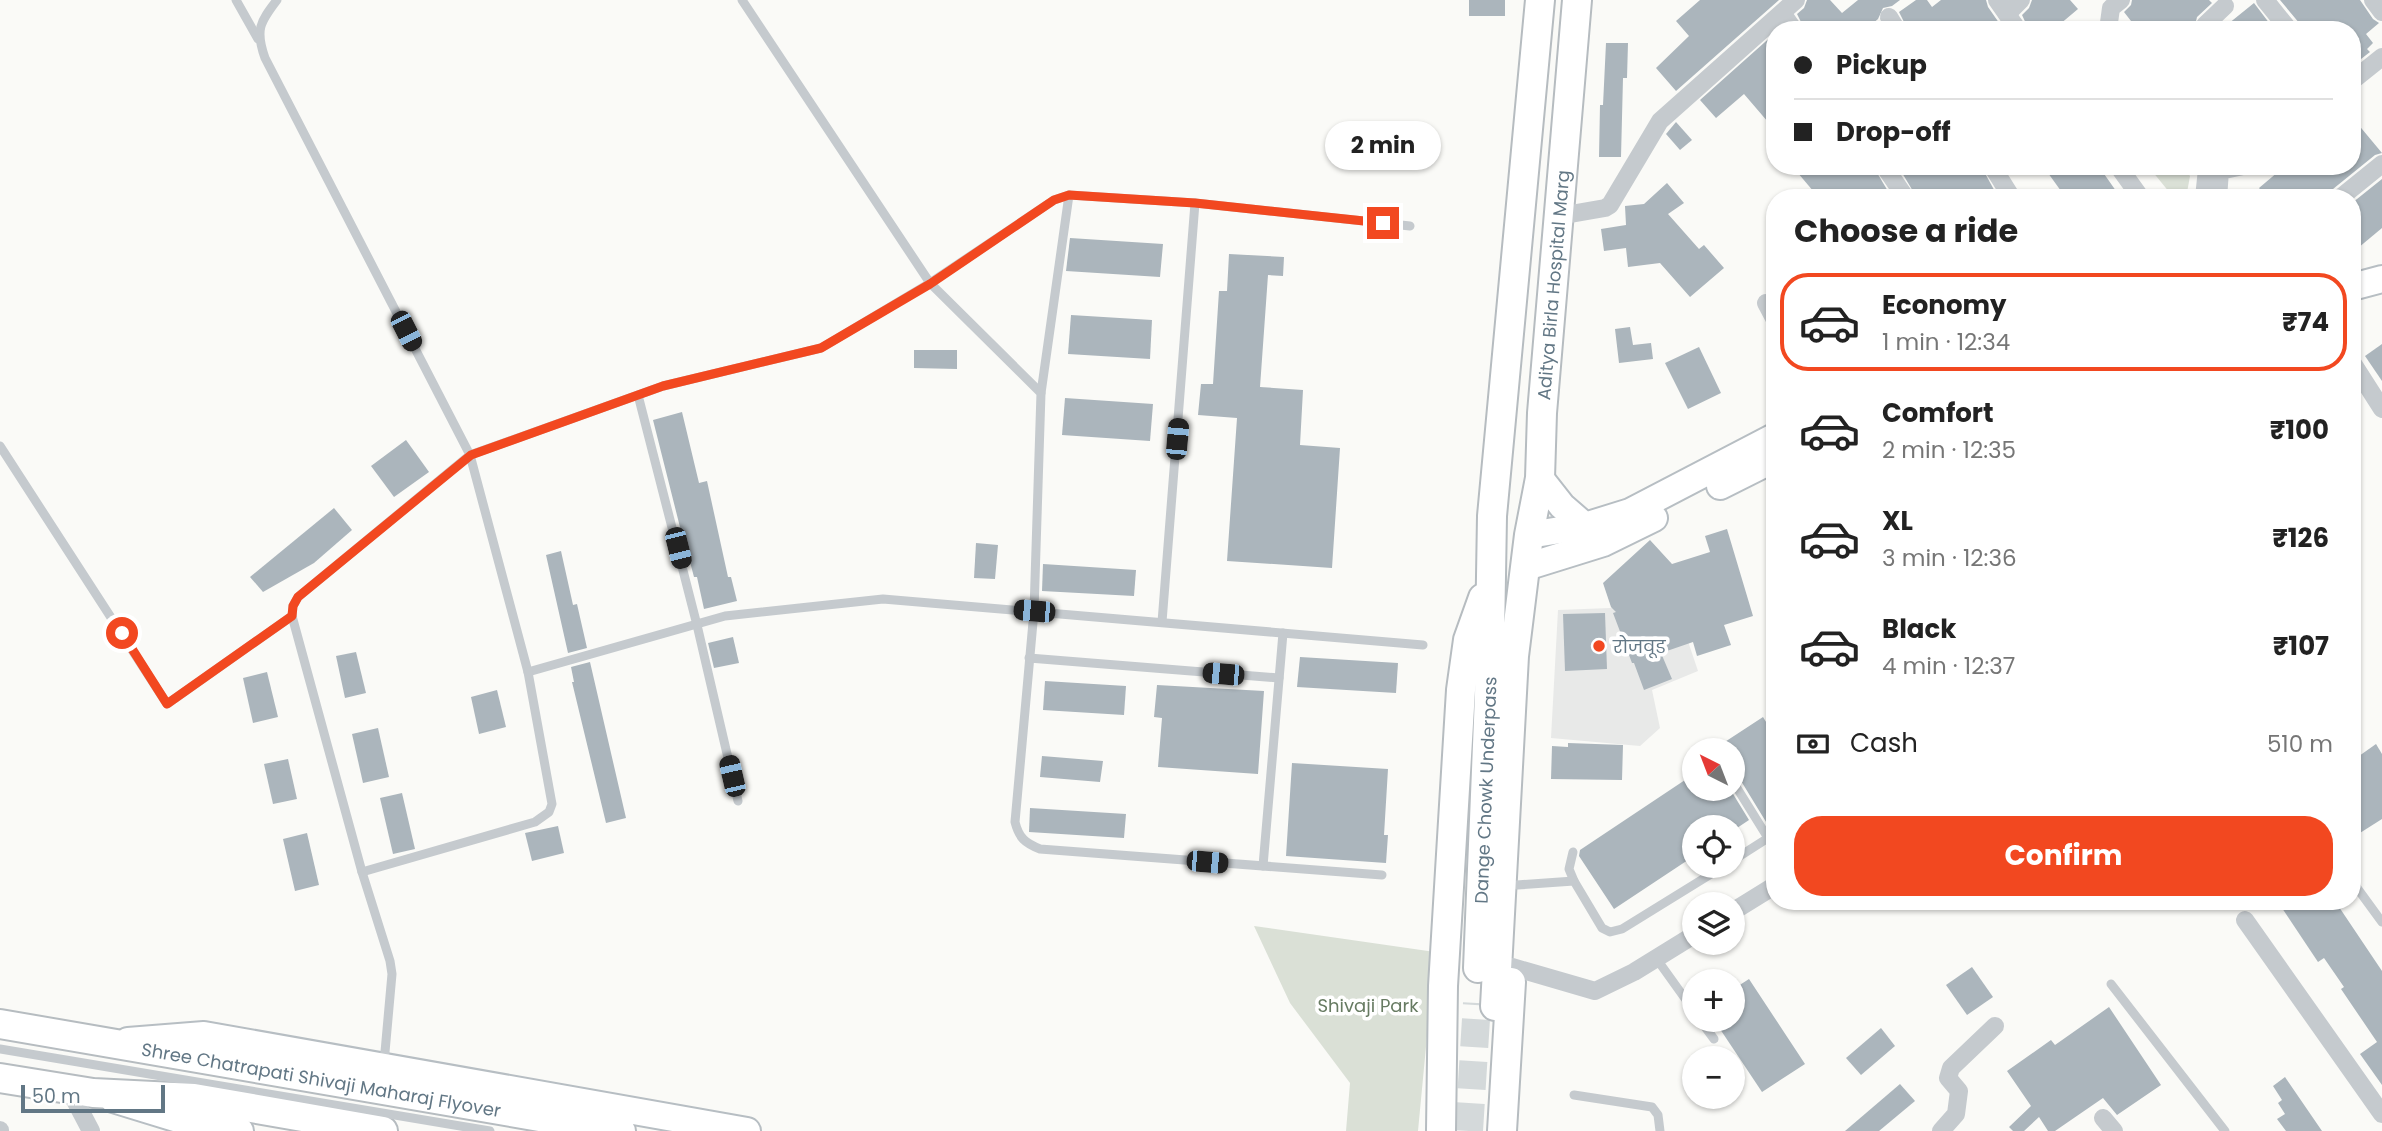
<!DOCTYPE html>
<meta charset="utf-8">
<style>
:root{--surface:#fff;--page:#f6f6f6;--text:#222;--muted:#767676;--line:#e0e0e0;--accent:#f24820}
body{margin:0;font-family:Poppins,"Noto Sans Devanagari",sans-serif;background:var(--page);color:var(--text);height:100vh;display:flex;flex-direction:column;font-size:26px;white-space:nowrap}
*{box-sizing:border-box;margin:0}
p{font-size:23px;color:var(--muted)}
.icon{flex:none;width:38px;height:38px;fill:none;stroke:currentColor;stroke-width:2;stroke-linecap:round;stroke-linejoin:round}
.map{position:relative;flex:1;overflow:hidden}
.side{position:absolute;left:1766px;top:189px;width:595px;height:721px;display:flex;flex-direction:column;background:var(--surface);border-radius:28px;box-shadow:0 2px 5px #0004}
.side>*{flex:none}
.hud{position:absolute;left:1766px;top:21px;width:595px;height:154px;border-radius:28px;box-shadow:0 2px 5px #0004;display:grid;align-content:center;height:154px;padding:0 28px;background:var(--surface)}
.needle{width:46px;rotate:318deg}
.buttons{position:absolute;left:1682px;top:738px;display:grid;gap:14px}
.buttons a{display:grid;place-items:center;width:63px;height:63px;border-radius:50%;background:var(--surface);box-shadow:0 2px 5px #0004;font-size:35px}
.scale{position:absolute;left:21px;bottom:18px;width:144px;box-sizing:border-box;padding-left:7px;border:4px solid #627785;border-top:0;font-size:19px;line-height:24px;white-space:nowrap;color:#627785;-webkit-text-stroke:5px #fff;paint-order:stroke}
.end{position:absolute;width:32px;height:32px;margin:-16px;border:9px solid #f24820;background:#fff;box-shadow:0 0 0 4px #fff}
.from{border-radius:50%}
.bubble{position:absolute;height:49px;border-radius:24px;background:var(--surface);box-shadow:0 2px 5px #0004;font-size:23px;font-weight:700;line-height:49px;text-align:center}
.car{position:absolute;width:21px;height:42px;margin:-21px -10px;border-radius:9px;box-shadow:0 0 5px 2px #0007;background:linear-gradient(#222 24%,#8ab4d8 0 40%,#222 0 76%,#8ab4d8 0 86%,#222 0)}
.hud b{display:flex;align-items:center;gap:24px;height:66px;font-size:26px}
.hud b+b{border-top:2px solid var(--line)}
.hud i{width:18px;height:18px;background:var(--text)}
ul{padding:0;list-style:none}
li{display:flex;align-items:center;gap:21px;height:98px;margin:0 14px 10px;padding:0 14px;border:4px solid transparent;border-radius:28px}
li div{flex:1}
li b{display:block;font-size:26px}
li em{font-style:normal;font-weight:700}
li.selected{border-color:var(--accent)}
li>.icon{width:63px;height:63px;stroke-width:1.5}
h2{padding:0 28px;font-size:32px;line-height:84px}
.pay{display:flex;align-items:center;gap:18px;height:77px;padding:0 28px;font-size:26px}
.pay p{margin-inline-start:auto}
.button{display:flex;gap:14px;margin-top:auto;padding:14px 28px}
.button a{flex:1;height:80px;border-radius:28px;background:var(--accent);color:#fff;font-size:28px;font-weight:700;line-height:80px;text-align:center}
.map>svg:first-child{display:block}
.built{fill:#e8e9e8}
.green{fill:#dae0d6}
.building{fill:#abb5bc}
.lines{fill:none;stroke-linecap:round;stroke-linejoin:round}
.primary-tunnel{stroke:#d4d9da;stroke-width:28;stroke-dasharray:28 14;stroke-linecap:butt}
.secondary-casing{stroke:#b7bec3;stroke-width:30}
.primary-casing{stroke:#b6bcc0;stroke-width:32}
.lane{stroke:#c5cace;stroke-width:9}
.street{stroke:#c5cace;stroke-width:18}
.secondary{stroke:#fff;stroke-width:26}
.primary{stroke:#fff;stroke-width:28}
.route{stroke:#f24820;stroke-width:9}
.poi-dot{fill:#f24820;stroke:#fff;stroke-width:2.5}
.labels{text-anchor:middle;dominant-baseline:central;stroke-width:7;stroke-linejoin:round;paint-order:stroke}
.street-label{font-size:18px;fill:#627785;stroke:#fff}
.poi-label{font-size:18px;fill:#627785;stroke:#fff;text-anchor:start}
.park-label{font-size:18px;fill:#677b62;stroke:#fff}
</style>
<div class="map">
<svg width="2382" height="1131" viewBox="0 0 2382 1131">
<rect width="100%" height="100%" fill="#fafaf7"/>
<path class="built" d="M1669 585 1698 671 1652 690 1660 728 1640 746 1551 738 1558 610 1610 608Z"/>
<g class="green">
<path d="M2148 166H2182L2190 176 2186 198H2174Z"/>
<path d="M1254 926 1435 952 1418 1131H1346L1350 1083 1290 1003Z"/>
</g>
<g class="building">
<rect x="1469" y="0" width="36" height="16"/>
<path d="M1700 0H1779L1676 91 1656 68 1689 36 1676 21Z"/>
<path d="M1807 0H1830L1842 13 1858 0H1900L1892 6 1883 8 1878 19 1865 30H1805L1797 14 1804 8Z"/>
<path d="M1916 0H1927L1932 7 1941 0H1986L1988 7 2004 30H1908L1899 12Z"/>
<path d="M2032 0H2070L2078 9 2053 30H2029L2022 15 2029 8Z"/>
<path d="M2132 0H2209L2212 3 2197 17 2194 30H2138L2124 12 2131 5Z"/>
<path d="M2280 0H2360L2373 19 2379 23 2366 34 2373 43 2367 49 2370 52 2352 66V30H2305Z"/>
<path d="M2254 3 2273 28 2271 30H2217L2226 21 2228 24Z"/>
<path d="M1774 34V129L1744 94 1716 118 1700 100Z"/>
<path d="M1606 43H1628L1627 78H1623L1621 157H1599L1600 105H1603Z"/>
<path d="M2352 117 2382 153 2375 155 2333 189 2329 198H2267L2259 188 2285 166H2352Z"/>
<path d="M1676 122 1692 140 1680 150 1666 134Z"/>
<path d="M1792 166H1873L1892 198H1819Z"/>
<path d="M1898 166H1981L1998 197 1917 198Z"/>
<path d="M2043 166H2095L2099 172 2102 171 2121 198H2066Z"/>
<path d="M2382 179V228L2352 253V203Z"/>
<path d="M1667 183 1684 203 1668 214 1699 249 1704 245 1724 268 1690 297 1660 263 1628 267 1626 248 1604 251 1601 229 1626 225 1625 206 1644 204Z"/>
<path d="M1070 238 1163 244 1160 277 1066 271Z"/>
<path d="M1229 254 1284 257 1283 276 1268 275 1260 387 1303 390 1300 445 1340 448 1332 568 1227 561 1237 418 1198 415 1201 384H1213L1219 291H1227Z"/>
<path d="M1071 315 1152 320 1150 359 1068 354Z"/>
<path d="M1630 327 1633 345 1651 343 1653 359 1619 363 1615 329Z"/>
<path d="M2382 344V381L2365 356Z"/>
<path d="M1699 347 1721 393 1688 409 1665 363Z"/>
<path d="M914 350H957V369L914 368Z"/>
<path d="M1065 398 1153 404 1150 441 1062 435Z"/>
<path d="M682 412 699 483 707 481 728 577H731L737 601 704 609 697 577H694L686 547H685L653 420Z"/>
<path d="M406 440 429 472 394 497 371 466Z"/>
<path d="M334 508 352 530 314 563 263 592 250 577Z"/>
<path d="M1727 529 1753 616 1724 625 1731 645 1697 656 1693 642 1661 653 1672 679 1644 690 1634 663H1632L1613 613 1616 612 1611 607 1603 583 1650 540 1672 564 1710 552 1705 536Z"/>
<path d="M976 543 998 545 995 579 974 578Z"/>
<path d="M561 551 573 605 577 604 587 648 568 653 546 555Z"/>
<path d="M1043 564 1136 570 1134 596 1042 591Z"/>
<path d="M1605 613 1607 669 1565 671 1563 614Z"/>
<path d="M733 637 739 663 714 668 708 643Z"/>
<path d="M356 652 366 693 345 698 336 656Z"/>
<path d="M1300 657 1398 663 1396 693 1297 687Z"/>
<path d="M590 662 626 818 606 823 572 682H574L571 667Z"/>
<path d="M267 672 278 717 253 723 243 678Z"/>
<path d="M1045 681 1126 686 1124 715 1043 710Z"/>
<path d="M1157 685 1264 691 1258 774 1158 767 1162 718 1154 717Z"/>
<path d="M497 690 506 727 479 734 471 697Z"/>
<path d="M1763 717 1774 735V835L1738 776 1732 773V751H1711Z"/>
<path d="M378 728 389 777 363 783 352 734Z"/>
<path d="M1568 743 1623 745 1622 780 1551 779 1552 746 1568 747Z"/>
<path d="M2376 744 2382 754V819L2352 838V761Z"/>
<path d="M1042 756 1103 761 1100 782 1040 777Z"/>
<path d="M288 759 297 799 273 804 264 764Z"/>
<path d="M1292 763 1388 769 1384 835H1388L1386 863 1286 856Z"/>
<path d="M1694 774V789H1730L1749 820 1737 828H1694V856L1614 909 1579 856 1580 850Z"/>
<path d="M402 793 415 849 393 854 380 798Z"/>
<path d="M1030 808 1126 814 1124 838 1029 832Z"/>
<path d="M558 826 564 853 532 861 525 833Z"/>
<path d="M307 833 319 885 295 891 283 839Z"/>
<path d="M2291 901H2335L2382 971V1085L2360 1054 2377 1042 2341 989 2344 987 2324 958 2318 962 2282 908Z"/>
<path d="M1972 967 1993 997 1967 1015 1946 985Z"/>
<path d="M1749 979 1805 1064 1762 1092 1714 1020H1732V990Z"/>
<path d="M2109 1007 2161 1085 2117 1115 2103 1098 2055 1131H2048L2039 1117 2024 1131H2013L2009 1127 2031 1106 2007 1071 2051 1040 2055 1045Z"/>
<path d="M1881 1028 1895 1046 1861 1075 1846 1058Z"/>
<path d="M2285 1077 2322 1131H2286L2277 1119 2285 1114 2278 1103 2282 1100 2273 1086Z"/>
<path d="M1900 1084 1915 1101 1879 1131H1845Z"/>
</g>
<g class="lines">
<path class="primary-tunnel" d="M1469 1131 1477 1003"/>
<g class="secondary-casing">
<g id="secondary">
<path d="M2352 287 2382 279"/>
<path d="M1540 478 1562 506 1585 526 1630 512 1774 437"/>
<path d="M1720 486 1774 459"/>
<path d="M1529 535 1585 526"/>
<path d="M1526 567 1603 543 1654 518"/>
<path d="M128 1041 204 1035 747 1131"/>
<path d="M113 1099 188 1122 240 1131"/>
</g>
</g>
<g class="primary-casing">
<g id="primary">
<path id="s1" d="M1478 968 1489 696 1492 516 1540 0"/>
<path id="s2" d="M1495 1006 1514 656 1529 535 1540 478 1542 413 1577 0"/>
<path id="s3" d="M0 1024 621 1131"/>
<path d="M0 1078 93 1093 194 1098 383 1131"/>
<path d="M1441 1131 1443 986 1461 690 1468 640 1483 598"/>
<path d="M1502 1131 1511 982"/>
</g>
</g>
<g class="lane">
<path d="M236 0 258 39"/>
<path d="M277 0C260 22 255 30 265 58L470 455 298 597 293 606 292 616 362 872 390 961 392 974 384 1063"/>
<path d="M742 0 930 283 1041 393 1034 611 1015 822C1019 838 1025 843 1040 849L1382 875"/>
<path d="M1410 226 1195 203 1069 195 1054 200 930 283 821 348 663 386 470 455 528 672 725 616 883 599 1423 645"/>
<path d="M1041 393 1069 195"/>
<path d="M638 395 697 625 738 801"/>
<path d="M0 446 167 704 292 616"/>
<path d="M1162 622 1195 203"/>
<path d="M1029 658 1279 678"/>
<path d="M1732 780 1768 838 1732 861"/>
<path d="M1573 852 1569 869 1574 881"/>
<path d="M1263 866 1283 633"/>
<path d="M362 872 535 822 549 812 552 804 528 672"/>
<path d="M2352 881 2382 922"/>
<path d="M1517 885 1574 881 1602 928 1610 932 1622 929 1724 866"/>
<path d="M1656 958 1694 1011"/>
<path d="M2111 984 2225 1131"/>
<path d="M1700 1020 1714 1039"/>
<path d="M0 1049 490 1131"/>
<path d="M1574 1095 1652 1107 1658 1115 1660 1131"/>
</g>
<g class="street">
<path d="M1997 0 2018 30"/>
<path d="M2265 0 2286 26 2284 30"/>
<path d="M2373 0 2382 12"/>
<path d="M1782 13 1794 30"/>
<path d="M2007 14 2021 0"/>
<path d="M1889 17 1897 30"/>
<path d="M2108 30 2111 8 2121 0"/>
<path d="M2206 30 2205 25 2225 6"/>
<path d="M2352 81 2382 57"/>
<path d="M1884 166 1906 198"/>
<path d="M1992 166 2012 198"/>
<path d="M2118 166 2141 198"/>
<path d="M2204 198 2207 169 2204 166"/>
<path d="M2218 198 2220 171 2243 166"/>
<path d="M2340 198 2382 164"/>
<path d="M1559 216 1605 208 1610 205 1660 121 1796 0"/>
<path d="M1766 303 1774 318"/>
<path d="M2352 362 2382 409"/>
<path d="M1732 912 1774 886"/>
<path d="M2245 920 2382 1114"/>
<path d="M1512 967 1595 991 1634 972 1694 935"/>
<path d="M69 1089 91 1131"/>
<path d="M2103 1118 2114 1131"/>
<path d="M0 1130V1131"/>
<path d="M1941 1131 1956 1114 1959 1091 1948 1078 1951 1068 1995 1026"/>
</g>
<use href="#secondary" class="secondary"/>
<use href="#primary" class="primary"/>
</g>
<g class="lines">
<path class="route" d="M122 633 167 704 292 616 293 606 298 597 471 455 663 386 821 348 930 284 1054 200 1069 195 1195 203 1383 223"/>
</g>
<circle class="poi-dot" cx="1599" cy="646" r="7"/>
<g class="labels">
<g class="street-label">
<text stroke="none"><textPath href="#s2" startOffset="724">Aditya Birla Hospital Marg</textPath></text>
<text stroke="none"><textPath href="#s1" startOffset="178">Dange Chowk Underpass</textPath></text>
<text stroke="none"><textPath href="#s3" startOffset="326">Shree Chatrapati Shivaji Maharaj Flyover</textPath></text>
</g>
<g class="poi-label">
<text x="1613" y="646">रोजवूड</text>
</g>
<g class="park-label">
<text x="1368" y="1005">Shivaji Park</text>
</g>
</g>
</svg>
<div class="buttons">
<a><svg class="needle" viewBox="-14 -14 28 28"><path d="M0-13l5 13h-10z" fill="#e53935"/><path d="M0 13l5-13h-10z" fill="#767676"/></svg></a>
<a><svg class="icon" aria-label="locate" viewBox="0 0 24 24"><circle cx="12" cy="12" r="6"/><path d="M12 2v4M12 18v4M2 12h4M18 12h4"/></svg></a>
<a><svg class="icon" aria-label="layers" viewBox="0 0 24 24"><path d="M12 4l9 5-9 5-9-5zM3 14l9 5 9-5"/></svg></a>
<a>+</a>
<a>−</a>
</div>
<div class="scale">50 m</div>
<i class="end from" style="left:122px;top:633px"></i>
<i class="end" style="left:1383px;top:223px"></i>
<div class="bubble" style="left:1325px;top:121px;width:116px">2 min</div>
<i class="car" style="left:406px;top:331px;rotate:153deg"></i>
<i class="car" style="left:1177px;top:439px;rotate:5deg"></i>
<i class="car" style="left:678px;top:548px;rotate:166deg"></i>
<i class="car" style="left:1034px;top:611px;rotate:275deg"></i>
<i class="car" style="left:1223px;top:674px;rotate:275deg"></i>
<i class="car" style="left:732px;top:776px;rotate:347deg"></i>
<i class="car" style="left:1207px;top:862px;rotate:95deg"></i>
<div class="hud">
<b><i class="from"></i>Pickup</b>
<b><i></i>Drop-off</b>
</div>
<section class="side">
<h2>Choose a ride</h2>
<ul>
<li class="selected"><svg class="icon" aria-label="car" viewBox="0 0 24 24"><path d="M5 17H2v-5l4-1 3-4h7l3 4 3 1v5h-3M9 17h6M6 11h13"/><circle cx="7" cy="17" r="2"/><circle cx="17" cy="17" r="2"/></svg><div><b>Economy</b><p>1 min · 12:34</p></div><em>₹74</em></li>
<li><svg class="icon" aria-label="car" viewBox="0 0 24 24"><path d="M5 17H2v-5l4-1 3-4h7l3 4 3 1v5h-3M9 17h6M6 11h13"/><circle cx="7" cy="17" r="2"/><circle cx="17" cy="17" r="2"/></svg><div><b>Comfort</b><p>2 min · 12:35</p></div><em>₹100</em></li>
<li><svg class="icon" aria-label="car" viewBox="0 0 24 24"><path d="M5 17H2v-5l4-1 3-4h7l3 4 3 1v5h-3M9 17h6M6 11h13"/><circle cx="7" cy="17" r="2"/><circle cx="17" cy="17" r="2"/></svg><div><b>XL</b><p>3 min · 12:36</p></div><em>₹126</em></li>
<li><svg class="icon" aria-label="car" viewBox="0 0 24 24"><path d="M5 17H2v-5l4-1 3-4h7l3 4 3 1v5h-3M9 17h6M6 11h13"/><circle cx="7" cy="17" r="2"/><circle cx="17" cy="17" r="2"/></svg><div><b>Black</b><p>4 min · 12:37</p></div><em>₹107</em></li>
</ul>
<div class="pay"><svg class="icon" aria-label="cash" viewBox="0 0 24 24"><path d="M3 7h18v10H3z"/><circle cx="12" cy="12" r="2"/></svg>Cash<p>510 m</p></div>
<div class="button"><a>Confirm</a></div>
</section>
</div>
